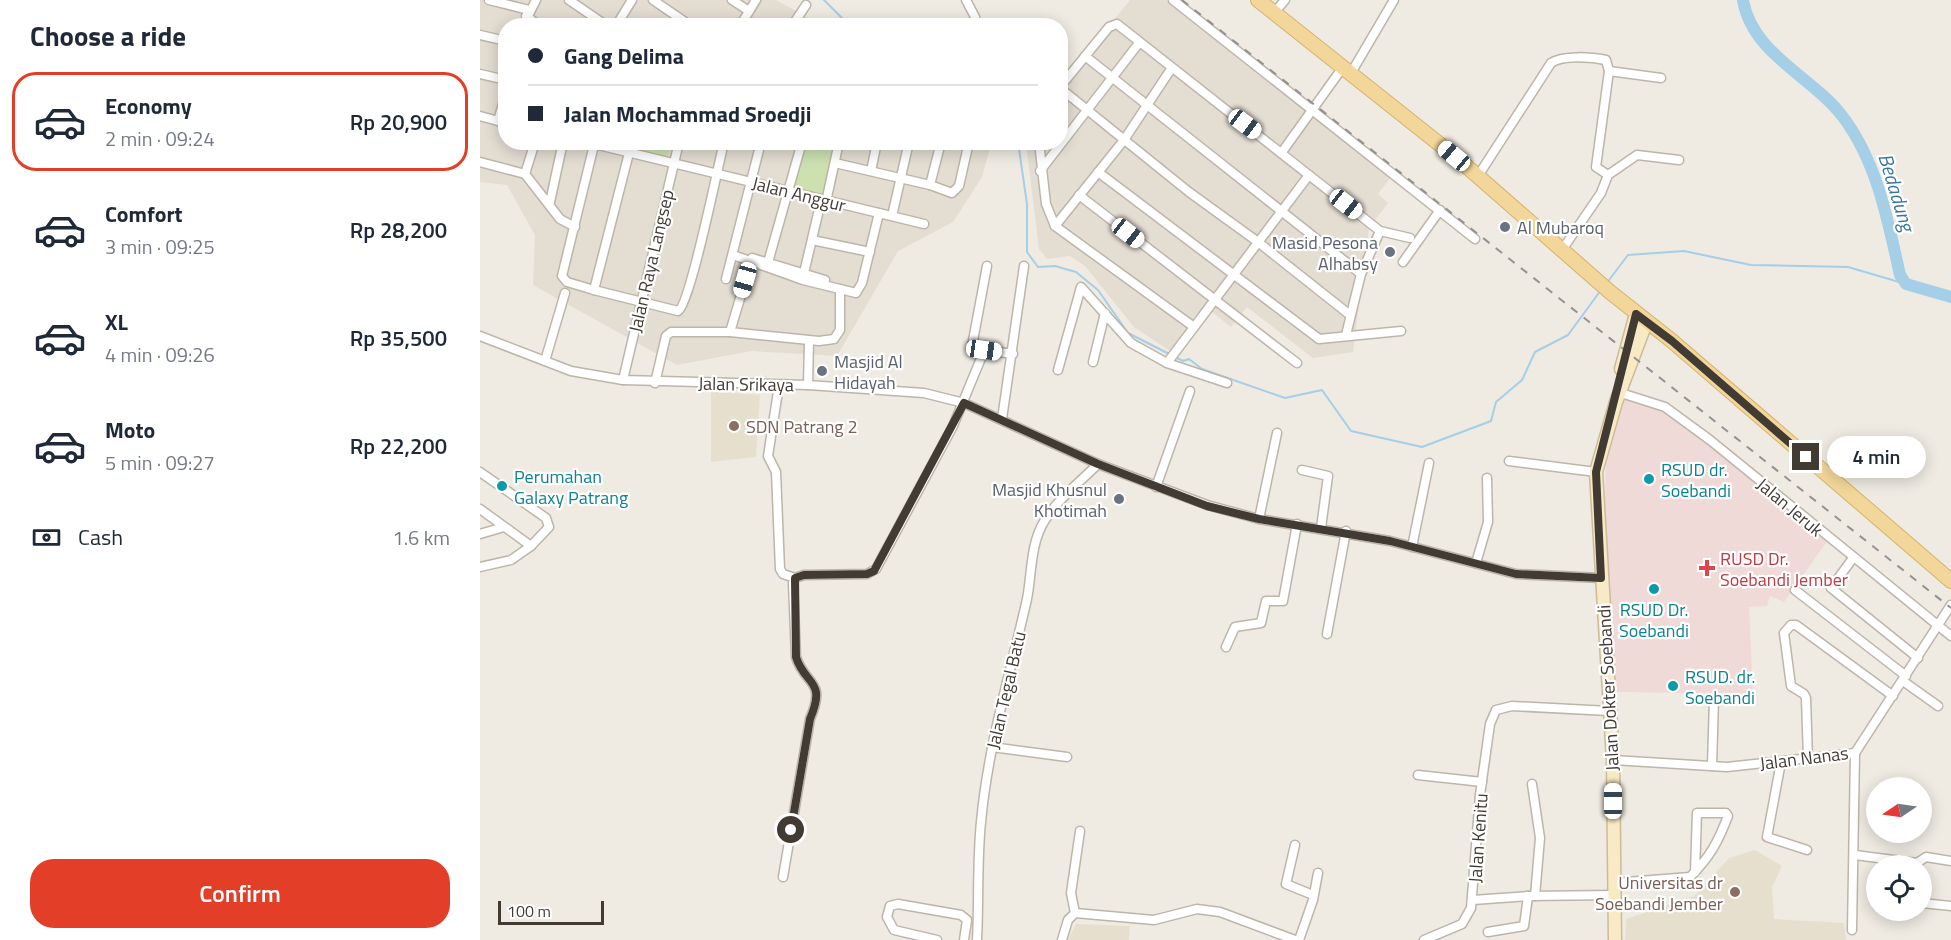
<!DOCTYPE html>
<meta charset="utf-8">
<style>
:root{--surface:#fff;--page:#f6f6f7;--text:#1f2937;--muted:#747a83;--line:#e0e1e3;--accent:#e23e28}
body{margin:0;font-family:"Titillium Web",sans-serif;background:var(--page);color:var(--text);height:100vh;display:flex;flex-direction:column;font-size:22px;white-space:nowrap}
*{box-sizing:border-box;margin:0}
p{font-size:20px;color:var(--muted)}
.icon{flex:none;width:33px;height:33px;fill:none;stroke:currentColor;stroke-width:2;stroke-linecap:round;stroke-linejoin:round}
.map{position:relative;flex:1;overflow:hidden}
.side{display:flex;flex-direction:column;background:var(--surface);width:480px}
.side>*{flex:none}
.top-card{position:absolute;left:18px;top:18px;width:570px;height:132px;border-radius:24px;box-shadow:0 3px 15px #0003;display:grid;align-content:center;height:132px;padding:0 30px;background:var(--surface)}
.needle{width:39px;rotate:257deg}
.fabs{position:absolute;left:1386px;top:777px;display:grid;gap:12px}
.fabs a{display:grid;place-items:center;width:66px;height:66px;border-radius:50%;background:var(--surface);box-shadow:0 3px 15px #0003;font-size:30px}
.scale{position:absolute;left:18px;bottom:15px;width:106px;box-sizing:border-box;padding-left:6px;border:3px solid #413b34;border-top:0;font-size:16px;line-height:21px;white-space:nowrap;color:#413b34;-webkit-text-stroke:4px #fff;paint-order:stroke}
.end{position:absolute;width:27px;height:27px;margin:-14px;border:8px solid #413b34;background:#fff;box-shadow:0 0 0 3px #fff}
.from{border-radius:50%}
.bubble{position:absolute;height:42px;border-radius:21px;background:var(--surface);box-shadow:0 3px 15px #0003;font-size:20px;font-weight:600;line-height:42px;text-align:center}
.car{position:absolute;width:18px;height:36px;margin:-18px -9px;border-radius:8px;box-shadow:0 0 4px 2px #0007;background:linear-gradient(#fff 24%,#345 0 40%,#fff 0 76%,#345 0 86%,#fff 0)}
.top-card b{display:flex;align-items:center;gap:21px;height:57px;font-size:22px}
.top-card b+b{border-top:2px solid var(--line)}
.top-card i{width:15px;height:15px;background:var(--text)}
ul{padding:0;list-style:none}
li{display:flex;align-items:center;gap:18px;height:99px;margin:0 12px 9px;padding:0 18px;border:3px solid transparent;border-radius:24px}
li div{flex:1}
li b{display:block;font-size:22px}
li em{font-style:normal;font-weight:600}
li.on{border-color:var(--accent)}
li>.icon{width:54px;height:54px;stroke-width:1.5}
h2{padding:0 30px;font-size:27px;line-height:72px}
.pay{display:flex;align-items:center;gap:15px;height:66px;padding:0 30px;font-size:22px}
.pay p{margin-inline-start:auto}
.cta{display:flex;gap:12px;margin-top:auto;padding:12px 30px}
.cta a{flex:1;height:69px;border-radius:24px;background:var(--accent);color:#fff;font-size:24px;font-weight:600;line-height:69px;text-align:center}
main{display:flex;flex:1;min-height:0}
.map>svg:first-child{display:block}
.residential{fill:#e3ddd2}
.education{fill:#e7dfce}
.medical{fill:#efdad7}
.green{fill:#cce0b0}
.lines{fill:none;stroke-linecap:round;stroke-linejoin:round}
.stream{stroke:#a5cee7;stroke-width:2}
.river{stroke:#a5cee7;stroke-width:12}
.street-casing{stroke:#bdb5aa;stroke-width:11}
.secondary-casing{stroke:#cbbc97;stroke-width:15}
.primary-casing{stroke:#d5b26c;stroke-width:16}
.street{stroke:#fff;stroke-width:8}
.secondary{stroke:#f8eac5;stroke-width:12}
.primary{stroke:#f3d699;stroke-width:14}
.rail{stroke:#929292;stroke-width:2;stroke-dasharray:8 8;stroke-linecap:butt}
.route{stroke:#413b34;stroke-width:8}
.worship-dot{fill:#6b7280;stroke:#fff;stroke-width:2}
.education-dot{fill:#8d6e63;stroke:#fff;stroke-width:2}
.culture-dot{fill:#0f9aa8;stroke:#fff;stroke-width:2}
.health-dot{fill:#e0444e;stroke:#fff;stroke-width:2}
.labels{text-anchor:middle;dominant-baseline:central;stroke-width:4.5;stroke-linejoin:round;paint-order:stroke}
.street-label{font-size:18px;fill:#413b34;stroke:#fff}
.worship-label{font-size:18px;fill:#5b616d;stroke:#fff;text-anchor:start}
.education-label{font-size:18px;fill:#785e54;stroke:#fff;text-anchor:start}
.culture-label{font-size:18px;fill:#0d838f;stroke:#fff;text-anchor:start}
.health-label{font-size:18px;fill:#be3a42;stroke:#fff;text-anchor:start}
.water-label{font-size:20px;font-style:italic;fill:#3a78a0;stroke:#fff}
</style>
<main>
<section class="side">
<h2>Choose a ride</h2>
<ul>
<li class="on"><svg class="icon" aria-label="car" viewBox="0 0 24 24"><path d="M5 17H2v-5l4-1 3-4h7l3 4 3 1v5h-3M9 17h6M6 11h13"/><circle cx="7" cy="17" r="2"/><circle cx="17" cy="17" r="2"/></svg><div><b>Economy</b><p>2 min · 09:24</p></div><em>Rp 20,900</em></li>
<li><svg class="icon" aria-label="car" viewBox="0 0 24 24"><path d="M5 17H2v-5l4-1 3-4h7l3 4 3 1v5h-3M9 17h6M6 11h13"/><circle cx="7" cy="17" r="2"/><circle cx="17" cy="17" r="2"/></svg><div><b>Comfort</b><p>3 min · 09:25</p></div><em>Rp 28,200</em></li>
<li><svg class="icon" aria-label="car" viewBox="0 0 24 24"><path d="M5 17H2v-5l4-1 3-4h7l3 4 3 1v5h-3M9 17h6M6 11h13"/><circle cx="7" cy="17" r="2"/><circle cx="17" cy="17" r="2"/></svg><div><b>XL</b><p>4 min · 09:26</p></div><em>Rp 35,500</em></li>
<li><svg class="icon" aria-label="car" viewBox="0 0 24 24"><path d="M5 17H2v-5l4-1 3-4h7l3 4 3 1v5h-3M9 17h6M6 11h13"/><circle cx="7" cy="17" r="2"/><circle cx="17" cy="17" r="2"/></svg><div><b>Moto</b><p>5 min · 09:27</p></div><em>Rp 22,200</em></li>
</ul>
<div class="pay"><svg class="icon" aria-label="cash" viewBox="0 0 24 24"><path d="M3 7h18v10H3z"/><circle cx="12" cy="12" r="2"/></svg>Cash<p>1.6 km</p></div>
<div class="cta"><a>Confirm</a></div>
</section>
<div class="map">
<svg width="1471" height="940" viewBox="0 0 1471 940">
<rect width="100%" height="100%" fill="#efebe3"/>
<g class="residential">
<path d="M0 0H296L341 25 26 26V142H505L510 147 502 177 473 222 418 251 357 356 271 351 197 365 53 285 55 235 27 185 0 182Z"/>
<path d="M650 0H686L911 177 898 194 908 203 889 228 873 352 833 358 767 307 751 327 732 312 696 355 654 327 605 266 590 256 567 259 559 249 546 143 580 142 581 85Z"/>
</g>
<g class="education">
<path d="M231 391 280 395 276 457 231 462Z"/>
<path d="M1275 850 1302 866 1292 887 1294 919 1364 923 1366 940H1145L1146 919 1214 896 1249 858Z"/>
<path d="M596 924 650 926 649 940H588Z"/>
</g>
<path class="medical" d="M1145 397 1177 408 1242 453 1348 540 1304 602 1290 596 1287 606 1269 607 1273 694 1135 692 1124 526 1126 462Z"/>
<g class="green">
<path d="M136 143H192L186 158 135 146Z"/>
<path d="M323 143H359L346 201 307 191Z"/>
</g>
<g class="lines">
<g class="stream">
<path d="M344 0 370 26"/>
<path d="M538 142 547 204V252L558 267 575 266 596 272 618 290 648 333 703 361 709 359 722 369 805 398 842 390 871 431 942 447 1011 421 1016 402 1042 380 1055 352 1088 335 1121 290"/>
<path d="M1126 284 1148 255 1204 251 1271 265 1368 267 1426 284"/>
</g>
<path class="river" d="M1263 0C1272 54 1332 76 1363 117 1397 162 1408 221 1420 275L1426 284 1471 297"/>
<g class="street-casing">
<g id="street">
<path d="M9 0 49 10"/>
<path d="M89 0 127 26"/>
<path d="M173 0 211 26"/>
<path d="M252 0 269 11"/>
<path d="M486 0 495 17"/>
<path d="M693 0 995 239"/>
<path d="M794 13 805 0"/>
<path d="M46 16 60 26"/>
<path d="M43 26 56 0"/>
<path d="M136 26 152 0"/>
<path d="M260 26 276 0"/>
<path d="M312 26 326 5"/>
<path d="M0 35 26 41"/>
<path d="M605 56 881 274"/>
<path d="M691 69 644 140 575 226 714 327"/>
<path d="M1129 71 1181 78"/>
<path d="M871 73 914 0"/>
<path d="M0 74 26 80"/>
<path d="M580 87 629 27 637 24 900 231 930 238"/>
<path d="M580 88 709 192 778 242 870 315"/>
<path d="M0 116 26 123"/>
<path d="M18 121 26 93"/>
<path d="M106 142 444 224"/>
<path d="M559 142 566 204 575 226"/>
<path d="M802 152 863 67"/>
<path d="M149 153 114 290 198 311C210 305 238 166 244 142"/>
<path d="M0 162 45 174 55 142"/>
<path d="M355 163 450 185 472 193 479 186 489 142"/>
<path d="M391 171 397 142"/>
<path d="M560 171 659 43"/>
<path d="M618 172 839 339 921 331"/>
<path d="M45 174 80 219 95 227"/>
<path d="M998 176 1071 63C1082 55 1112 57 1126 60L1129 71 1116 167 1128 175"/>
<path d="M450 185 461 142"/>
<path d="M599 195 817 363"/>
<path d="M70 202 83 142"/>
<path d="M346 202 359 142"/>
<path d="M412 216 429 142"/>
<path d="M332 240 390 252"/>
<path d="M1082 250 1121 193 1128 175 1157 155 1199 160"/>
<path d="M253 255 323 280 376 293 382 283 399 213"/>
<path d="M923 262 960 210"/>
<path d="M287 266 322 142"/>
<path d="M323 277 341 201"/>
<path d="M246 279 281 142"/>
<path d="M114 290 87 282 82 276 114 145"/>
<path d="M250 332 272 258 345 280"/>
<path d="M866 335 881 274 900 231"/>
<path d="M0 336 91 371 143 380 328 385 444 393 484 403 618 464 727 505 779 519 910 541 1036 574 1121 578"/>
<path d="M505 350 533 354"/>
<path d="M65 361 85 293"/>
<path d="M613 362 625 313"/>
<path d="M687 363 829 175"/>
<path d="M578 370 601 287 651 343 687 363 747 383"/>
<path d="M143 380 199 142"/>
<path d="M175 383 186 336 191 332H250L339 341 354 339 360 330V289"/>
<path d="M299 385 288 456 296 472 300 569 303 574 315 578"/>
<path d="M328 385 329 341"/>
<path d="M1141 393 1185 407 1230 440 1471 636"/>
<path d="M522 419 544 266"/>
<path d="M1029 461 1116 472"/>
<path d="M822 470 848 476 841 528"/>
<path d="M0 472 66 518 69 527 51 546 0 509"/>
<path d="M676 487 710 391"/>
<path d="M779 519 797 433"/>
<path d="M0 534 24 527"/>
<path d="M932 547 949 463"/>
<path d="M1373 558 1351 588 1438 658"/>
<path d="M996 563 1008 522 1007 478"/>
<path d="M0 567 31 560 51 546"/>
<path d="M1315 590 1426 676"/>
<path d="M847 634 866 531"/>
<path d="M746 647 755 627 781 623 786 601H803L817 524"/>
<path d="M1423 681 1458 706"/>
<path d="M512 747 587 757"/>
<path d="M1133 760 1247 767 1375 753 1471 605"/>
<path d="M1328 760 1326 698 1324 694 1311 686 1304 633 1311 625H1316L1413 696"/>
<path d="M1301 762 1287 837 1327 850"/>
<path d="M1232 766 1234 699"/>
<path d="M938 775 1002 782"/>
<path d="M1052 784 1060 838 1055 896"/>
<path d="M815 845 806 884 833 895"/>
<path d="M1375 855 1437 863 1446 857 1471 861"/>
<path d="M303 877 330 719C347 679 325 686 316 657L313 583 315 578 324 575 387 574 396 569 473 426 504 351 492 346 507 266"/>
<path d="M1134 883 1210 877C1230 857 1238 842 1248 816L1246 813H1217L1215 872"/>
<path d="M993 900 1048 896 1134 895"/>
<path d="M1442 903 1471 906"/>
<path d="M595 913 674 920 717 909 740 912 815 940"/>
<path d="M595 913 591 893 600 831"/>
<path d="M1372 930 1375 753"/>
<path d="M1008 932 1044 926 1048 896"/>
<path d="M457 940 414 930 407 917 410 906 418 904 481 915 487 920 484 940"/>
<path d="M497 940C499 901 497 861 501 822 508 746 530 674 547 599 552 574 550 543 565 520 579 498 600 482 618 464"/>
<path d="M582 940 588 920 595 913"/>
<path d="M819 940 833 900 838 873"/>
<path d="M944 940 982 924 991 908 1000 795 1010 724 1016 710 1032 706 1129 711"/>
</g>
</g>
<g class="secondary-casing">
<g id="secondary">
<path d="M1141 369 1156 314"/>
<path d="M1135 940 1133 760 1116 472 1136 402 1166 323"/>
</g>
</g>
<g class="primary-casing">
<path id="primary" d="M778 0 977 158 1130 292 1192 341 1471 581"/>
</g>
<use href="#street" class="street"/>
<use href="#secondary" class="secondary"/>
<use href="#primary" class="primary"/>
<path class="rail" d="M702 0 1471 608"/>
</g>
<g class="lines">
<path class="route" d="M311 830 330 719C347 679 325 686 316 657L315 578 324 575 387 574 394 571 484 403 618 464 727 506 779 519 910 541 1036 574 1121 578 1116 472 1156 314 1192 341 1326 457"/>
</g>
<g class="worship-dot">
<circle cx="1025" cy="227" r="6"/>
<circle cx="910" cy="252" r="6"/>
<circle cx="342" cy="371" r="6"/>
<circle cx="639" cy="499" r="6"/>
</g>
<g class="education-dot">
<circle cx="254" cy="426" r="6"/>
<circle cx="1255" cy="892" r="6"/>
</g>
<g class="culture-dot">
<circle cx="1169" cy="479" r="6"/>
<circle cx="22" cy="486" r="6"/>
<circle cx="1174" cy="589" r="6"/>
<circle cx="1193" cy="686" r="6"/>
</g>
<path class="health-dot" d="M1224 559h6v6h6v6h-6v6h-6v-6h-6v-6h6z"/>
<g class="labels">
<g class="street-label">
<text transform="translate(319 194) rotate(14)">Jalan Anggur</text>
<text transform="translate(171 261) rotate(-77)">Jalan Raya Langsep</text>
<text transform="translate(266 384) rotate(1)">Jalan Srikaya</text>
<text transform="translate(1310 507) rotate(40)">Jalan Jeruk</text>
<text transform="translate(1128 688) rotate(-93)">Jalan Dokter Soebandi</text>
<text transform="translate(526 690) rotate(-77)">Jalan Tegal Batu</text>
<text transform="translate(1324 758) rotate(-7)">Jalan Nanas</text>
<text transform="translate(998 838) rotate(-86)">Jalan Kenitu</text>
</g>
<g class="worship-label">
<text x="1037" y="227">Al Mubaroq</text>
<text x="898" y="242" text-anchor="end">Masid Pesona<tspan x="898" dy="21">Alhabsy</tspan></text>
<text x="354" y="361">Masjid Al<tspan x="354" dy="21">Hidayah</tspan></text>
<text x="627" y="489" text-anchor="end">Masjid Khusnul<tspan x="627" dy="21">Khotimah</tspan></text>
</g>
<g class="education-label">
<text x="266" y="426">SDN Patrang 2</text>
<text x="1243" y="882" text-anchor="end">Universitas dr<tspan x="1243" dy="21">Soebandi Jember</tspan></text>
</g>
<g class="culture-label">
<text x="1181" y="469">RSUD dr.<tspan x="1181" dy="21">Soebandi</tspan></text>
<text x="34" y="476">Perumahan<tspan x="34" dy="21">Galaxy Patrang</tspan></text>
<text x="1174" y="609" text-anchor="middle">RSUD Dr.<tspan x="1174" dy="21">Soebandi</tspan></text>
<text x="1205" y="676">RSUD. dr.<tspan x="1205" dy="21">Soebandi</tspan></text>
</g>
<g class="health-label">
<text x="1240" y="558">RUSD Dr.<tspan x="1240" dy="21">Soebandi Jember</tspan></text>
</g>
<g class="water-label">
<text transform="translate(1417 192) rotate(73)">Bedadung</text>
</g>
</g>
</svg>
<div class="fabs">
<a><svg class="needle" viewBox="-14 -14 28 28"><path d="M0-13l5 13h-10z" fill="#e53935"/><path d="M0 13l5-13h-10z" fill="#747a83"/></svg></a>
<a><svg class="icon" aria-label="locate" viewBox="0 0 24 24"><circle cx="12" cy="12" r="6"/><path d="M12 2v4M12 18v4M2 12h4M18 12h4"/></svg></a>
</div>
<div class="scale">100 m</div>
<i class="end from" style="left:311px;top:830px"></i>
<i class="end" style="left:1326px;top:457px"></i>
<div class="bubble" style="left:1347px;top:436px;width:99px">4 min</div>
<i class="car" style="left:765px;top:124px;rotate:127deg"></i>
<i class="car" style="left:974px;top:156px;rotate:310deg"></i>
<i class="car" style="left:866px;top:204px;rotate:128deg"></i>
<i class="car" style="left:648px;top:233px;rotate:128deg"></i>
<i class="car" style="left:265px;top:280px;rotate:196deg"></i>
<i class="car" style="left:504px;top:350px;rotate:98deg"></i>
<i class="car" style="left:1133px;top:801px;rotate:0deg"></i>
<div class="top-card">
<b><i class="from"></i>Gang Delima</b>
<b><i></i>Jalan Mochammad Sroedji</b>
</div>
</div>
</main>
